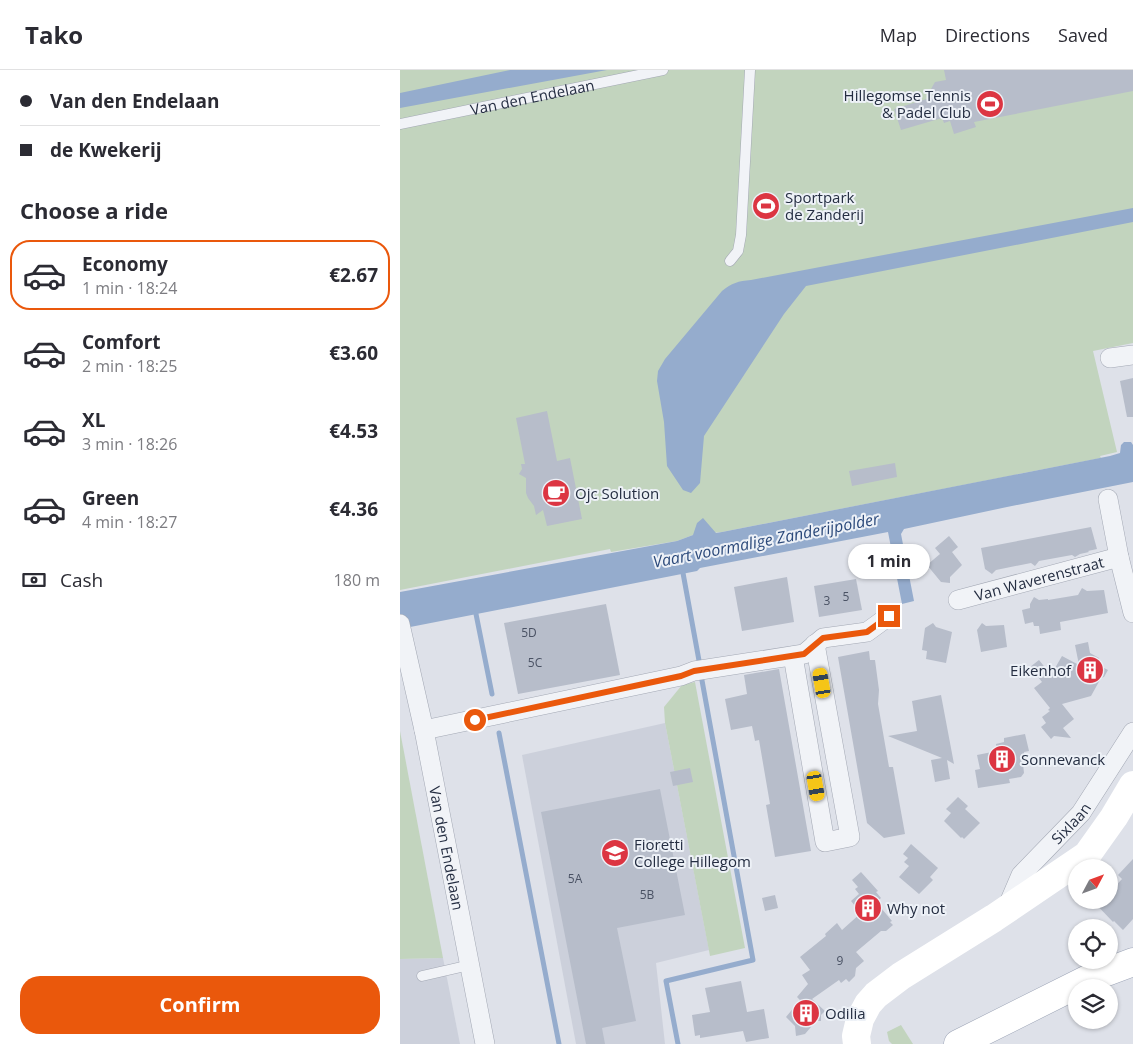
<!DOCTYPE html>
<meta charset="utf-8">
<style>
:root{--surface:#fff;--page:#f7f7f7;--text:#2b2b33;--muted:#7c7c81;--line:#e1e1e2;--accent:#ea580c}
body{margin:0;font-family:"Open Sans",sans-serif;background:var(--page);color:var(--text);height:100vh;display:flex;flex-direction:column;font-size:19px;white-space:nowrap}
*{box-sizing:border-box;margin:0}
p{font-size:16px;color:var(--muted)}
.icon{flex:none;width:28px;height:28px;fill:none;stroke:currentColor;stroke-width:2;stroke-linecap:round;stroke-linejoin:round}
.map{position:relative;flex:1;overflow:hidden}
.panel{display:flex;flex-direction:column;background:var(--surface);width:400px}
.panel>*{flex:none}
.hud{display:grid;align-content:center;height:110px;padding:0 20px;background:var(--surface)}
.needle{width:32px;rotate:49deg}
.tools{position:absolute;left:668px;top:789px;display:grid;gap:10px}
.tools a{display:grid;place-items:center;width:50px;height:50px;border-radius:50%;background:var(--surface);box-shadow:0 1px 4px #0004;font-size:25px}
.end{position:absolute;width:22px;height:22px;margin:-11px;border:6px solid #ea580c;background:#fff;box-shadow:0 0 0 2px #fff}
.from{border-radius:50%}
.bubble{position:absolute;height:35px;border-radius:18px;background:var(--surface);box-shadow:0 1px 4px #0004;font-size:16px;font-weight:700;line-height:35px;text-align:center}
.car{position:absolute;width:15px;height:30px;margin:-15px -8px;border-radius:6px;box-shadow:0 0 4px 1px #0007;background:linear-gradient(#f5c518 24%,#345 0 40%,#f5c518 0 76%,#345 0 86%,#f5c518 0)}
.hud b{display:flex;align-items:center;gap:18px;height:48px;font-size:19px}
.hud b+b{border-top:1px solid var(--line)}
.hud i{width:12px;height:12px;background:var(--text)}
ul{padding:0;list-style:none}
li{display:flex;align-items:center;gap:15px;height:70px;margin:0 10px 8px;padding:0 10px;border:2px solid transparent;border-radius:20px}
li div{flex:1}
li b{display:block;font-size:19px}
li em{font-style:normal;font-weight:700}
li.selected{border-color:var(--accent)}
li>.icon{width:45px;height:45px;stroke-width:1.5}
h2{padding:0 20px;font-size:22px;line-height:60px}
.pay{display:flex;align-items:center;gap:12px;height:55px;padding:0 20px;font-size:19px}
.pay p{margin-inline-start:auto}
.primary-button{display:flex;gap:10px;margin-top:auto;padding:10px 20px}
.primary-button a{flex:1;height:58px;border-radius:20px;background:var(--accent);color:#fff;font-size:20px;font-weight:700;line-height:58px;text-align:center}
header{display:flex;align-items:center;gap:30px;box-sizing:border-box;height:70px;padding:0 25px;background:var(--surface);border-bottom:1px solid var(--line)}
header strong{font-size:24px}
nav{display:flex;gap:28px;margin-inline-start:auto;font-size:18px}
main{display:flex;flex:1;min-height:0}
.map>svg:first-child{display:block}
.built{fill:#ccd0db}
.green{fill:#c2d4be}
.water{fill:#95accd}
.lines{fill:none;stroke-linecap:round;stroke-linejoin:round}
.stream{stroke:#95accd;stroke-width:5}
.building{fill:#b7bdca}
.lane-casing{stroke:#a3a8b4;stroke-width:11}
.street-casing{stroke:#a3a8b4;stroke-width:20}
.primary-casing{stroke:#9ca4b6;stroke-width:29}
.lane{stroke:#f1f3f7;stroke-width:10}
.street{stroke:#f1f3f7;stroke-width:19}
.secondary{stroke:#fff;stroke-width:28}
.primary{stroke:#fff;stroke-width:28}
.route{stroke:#ea580c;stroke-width:6}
.labels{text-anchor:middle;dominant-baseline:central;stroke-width:4;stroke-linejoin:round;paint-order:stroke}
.number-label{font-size:12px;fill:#4a5264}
.poi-label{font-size:15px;fill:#252e42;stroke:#edf1f7;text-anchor:start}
.street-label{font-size:15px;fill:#252e42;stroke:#edf1f7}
.water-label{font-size:16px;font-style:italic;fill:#2b497a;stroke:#edf1f7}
</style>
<header>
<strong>Tako</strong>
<nav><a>Map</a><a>Directions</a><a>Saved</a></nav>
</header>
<main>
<section class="panel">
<div class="hud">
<b><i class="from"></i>Van den Endelaan</b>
<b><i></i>de Kwekerij</b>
</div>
<h2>Choose a ride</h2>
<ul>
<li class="selected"><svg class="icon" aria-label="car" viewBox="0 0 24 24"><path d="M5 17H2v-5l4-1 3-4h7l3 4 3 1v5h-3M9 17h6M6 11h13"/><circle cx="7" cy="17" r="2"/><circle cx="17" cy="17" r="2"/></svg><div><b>Economy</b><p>1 min · 18:24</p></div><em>€2.67</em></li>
<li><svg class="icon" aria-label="car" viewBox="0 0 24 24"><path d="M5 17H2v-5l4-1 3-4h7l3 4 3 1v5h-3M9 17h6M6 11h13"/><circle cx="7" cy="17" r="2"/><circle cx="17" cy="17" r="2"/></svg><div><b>Comfort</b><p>2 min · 18:25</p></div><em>€3.60</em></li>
<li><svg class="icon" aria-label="car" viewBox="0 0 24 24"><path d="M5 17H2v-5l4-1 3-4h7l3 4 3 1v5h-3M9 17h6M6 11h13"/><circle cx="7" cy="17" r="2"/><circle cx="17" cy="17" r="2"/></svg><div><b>XL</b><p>3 min · 18:26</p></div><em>€4.53</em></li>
<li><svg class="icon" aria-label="car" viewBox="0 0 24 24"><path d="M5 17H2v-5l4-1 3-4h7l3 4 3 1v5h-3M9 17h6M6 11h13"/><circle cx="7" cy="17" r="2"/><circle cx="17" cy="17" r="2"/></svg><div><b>Green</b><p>4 min · 18:27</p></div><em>€4.36</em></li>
</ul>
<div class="pay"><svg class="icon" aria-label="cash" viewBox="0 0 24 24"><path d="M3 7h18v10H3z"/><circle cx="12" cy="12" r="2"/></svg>Cash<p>180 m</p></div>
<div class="primary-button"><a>Confirm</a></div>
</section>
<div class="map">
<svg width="733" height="974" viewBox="0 0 733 974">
<rect width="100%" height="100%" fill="#dee1e9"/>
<g class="built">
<path d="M265 653 309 880 256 893 265 974H176L122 685Z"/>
<path d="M43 888 60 974H0V889Z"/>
</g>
<g class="green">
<path d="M0 0H733V273L693 281 717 382 700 386 701 388 322 462 293 465 277 471 211 482 210 479 0 520Z"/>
<path d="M295 612 345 878 310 886 265 653 264 637 282 615Z"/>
<path d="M0 661 43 888 0 889Z"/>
<path d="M501 955 513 974H492L489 971 487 962Z"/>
</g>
<g class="water">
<path d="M110 0H207L0 38V23Z"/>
<path d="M733 138V152L406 216 384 244 304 366 300 413 291 423 283 420 267 396 264 352 257 311 258 301 265 289 322 221C332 213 338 211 351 210Z"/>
<path d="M724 372H731L733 375V412L607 437 504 459 501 464 514 531 502 534 488 462 300 498 297 501 0 559V522L277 471 293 465 297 453 303 448 316 463 322 462 710 386 720 383 721 375Z"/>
</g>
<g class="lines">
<g class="stream">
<path d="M283 503 300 596"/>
<path d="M76 544 92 624"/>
<path d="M99 663 159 974"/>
<path d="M278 974 266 911 353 890 301 605"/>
</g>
</g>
<g class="building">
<path d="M544 0H733V21L574 52 576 57 554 64 550 51 544 53 542 48 501 60 494 39 533 27 531 19 535 12 546 10Z"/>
<path d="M733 308V347H727L720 311Z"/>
<path d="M147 341 157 391 170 388 182 449 147 456 143 440 136 445 134 436 128 428 126 423V408L119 404 122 399 121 394H125L116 348Z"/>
<path d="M495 393 497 407 452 416 449 401Z"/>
<path d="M691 457 697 479 688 481 689 482 680 484 675 487 672 485 639 491 635 496 631 493 596 500 592 504 585 499 581 478Z"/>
<path d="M549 466 558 477 552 482 562 495 550 507V513L541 512 527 495 540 484 535 478Z"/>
<path d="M387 507 394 552 342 561 334 517Z"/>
<path d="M456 509 462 540 419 547 414 516Z"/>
<path d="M682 518 687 521 704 520 708 543 660 552 661 560 640 564 639 556H634L633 552 625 554 622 540 630 538V534L634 527 639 530 648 529V530L678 525Z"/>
<path d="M206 534 220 605 118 624 104 553Z"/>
<path d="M533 553 536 557 552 562 546 593 526 589 527 581 522 580 525 558Z"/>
<path d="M582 553 586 556 604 555 607 577 581 582 577 560Z"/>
<path d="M688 572 690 583 699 588 700 596 708 600 704 607 701 608 691 626 662 634 674 649 663 658 671 668 654 666 651 669 641 657 646 653 642 647 650 641 648 640 650 638 634 618 642 612 630 597 639 590 651 605 662 586 679 595 675 575Z"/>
<path d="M469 581 470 590H475L479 620 478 634 489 697H493L505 764 484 768 467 753 438 587Z"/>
<path d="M379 599 411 781 375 787 366 735 370 734 359 670 355 671 352 656 331 660 325 629 347 624 344 605Z"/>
<path d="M541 625 554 694 547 690 550 709 535 712 531 690 542 688 488 666 517 661 512 631Z"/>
<path d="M625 664 629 681 624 682 626 693 623 694 624 703 621 707 609 709 610 713 578 718 575 700 580 699 577 685 597 681 596 674 604 672V668Z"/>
<path d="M290 698 293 712 273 716 270 702Z"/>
<path d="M260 719 285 845 217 858 236 951 202 958 205 974H186L141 742Z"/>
<path d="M558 727 568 736 565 739 580 753 564 769 562 767 561 768 544 751 551 743 546 739Z"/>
<path d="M511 774 538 798 530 807 533 810 519 824 499 807 509 796 504 792 508 788 503 784Z"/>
<path d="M733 789V849L723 860 714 851 713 852 692 830H709V823L722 809 718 805Z"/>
<path d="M461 802 478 821 476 822 481 828 476 832 492 851 490 852 493 855 486 861H481L456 882 464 891 456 898 455 906 449 912 446 909 441 913 439 910 412 929 425 941 421 945V951H416L405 964 396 966 395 956 386 947 400 930 397 927 408 914 402 905 410 900 400 887 426 866 425 864 437 853 442 860 461 843 451 831 459 824 455 819 458 817 452 810Z"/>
<path d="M375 825 378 838 365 841 362 828Z"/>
<path d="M341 911 347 942 364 939 369 968 346 972 343 961 300 968V965L295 966 292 945 310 942 305 918Z"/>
</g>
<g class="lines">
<g class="lane-casing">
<g id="lane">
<path id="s1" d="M0 54 263 0"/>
<path d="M330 191 338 181 341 165 350 0"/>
<path d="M22 906 70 895"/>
</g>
</g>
<g class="street-casing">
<g id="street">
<path d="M710 288 733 285"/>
<path d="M708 429 719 487 733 543"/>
<path id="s2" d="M558 530 719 487"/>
<path id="s3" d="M0 554 24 660 85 974"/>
<path d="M393 586 425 772 450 767 415 574"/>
<path d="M24 660 281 606 294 601 404 584 423 568 467 562 489 546"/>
<path id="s4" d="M606 840 621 805 681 743 733 662"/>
</g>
</g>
<g class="primary-casing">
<path id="primary" d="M558 974 688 909 733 892"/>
</g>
<use href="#lane" class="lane"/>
<use href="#street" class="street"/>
<path class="secondary" d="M457 974 456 966 460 949 468 934 476 925 501 906 594 848 687 785 714 747 733 715"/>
<use href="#primary" class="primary"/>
</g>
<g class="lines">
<path class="route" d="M75 650 281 606 294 601 404 584 423 568 467 562 489 546"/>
</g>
<defs>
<g id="stadium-disc" transform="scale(1.4375)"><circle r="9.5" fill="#dc3542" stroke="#edf1f7"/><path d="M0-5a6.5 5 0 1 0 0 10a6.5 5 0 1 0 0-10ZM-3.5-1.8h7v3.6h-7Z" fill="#fff"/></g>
<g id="cafe-disc" transform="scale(1.4375)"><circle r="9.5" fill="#dc3542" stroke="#edf1f7"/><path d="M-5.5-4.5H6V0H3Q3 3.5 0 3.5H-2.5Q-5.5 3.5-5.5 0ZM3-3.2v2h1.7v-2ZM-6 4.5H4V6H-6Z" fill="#fff"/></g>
<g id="building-disc" transform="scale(1.4375)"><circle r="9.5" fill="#dc3542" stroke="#edf1f7"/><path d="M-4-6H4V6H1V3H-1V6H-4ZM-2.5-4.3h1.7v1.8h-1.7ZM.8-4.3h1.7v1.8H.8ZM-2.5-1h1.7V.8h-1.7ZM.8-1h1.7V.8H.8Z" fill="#fff"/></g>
<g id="university-disc" transform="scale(1.4375)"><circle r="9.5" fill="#dc3542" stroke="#edf1f7"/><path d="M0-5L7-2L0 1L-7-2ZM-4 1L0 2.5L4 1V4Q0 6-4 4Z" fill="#fff"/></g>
</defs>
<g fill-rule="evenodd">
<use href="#stadium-disc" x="590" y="34"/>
<use href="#stadium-disc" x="366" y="136"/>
<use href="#cafe-disc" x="156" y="423"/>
<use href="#building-disc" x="690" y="600"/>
<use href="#building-disc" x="602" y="689"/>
<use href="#university-disc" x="215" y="783"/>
<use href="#building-disc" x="468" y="838"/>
<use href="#building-disc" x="406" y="943"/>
</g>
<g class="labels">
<g class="number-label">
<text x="446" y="526">5</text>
<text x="427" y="530">3</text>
<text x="129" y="562">5D</text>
<text x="135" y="592">5C</text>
<text x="175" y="808">5A</text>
<text x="247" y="824">5B</text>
<text x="440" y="890">9</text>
</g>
<g class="poi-label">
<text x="571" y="25" text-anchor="end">Hillegomse Tennis<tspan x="571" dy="17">&amp; Padel Club</tspan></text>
<text x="385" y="127">Sportpark<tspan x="385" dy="17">de Zanderij</tspan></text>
<text x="175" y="423">Ojc Solution</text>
<text x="671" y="600" text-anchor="end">Eikenhof</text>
<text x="621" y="689">Sonnevanck</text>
<text x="234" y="774">Fioretti<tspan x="234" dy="17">College Hillegom</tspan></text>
<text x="487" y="838">Why not</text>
<text x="425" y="943">Odilia</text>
</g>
<g class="street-label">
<text stroke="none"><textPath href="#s1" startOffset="135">Van den Endelaan</textPath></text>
<text stroke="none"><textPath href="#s2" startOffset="84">Van Waverenstraat</textPath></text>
<text stroke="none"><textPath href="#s4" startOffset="110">Sixlaan</textPath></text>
<text stroke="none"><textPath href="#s3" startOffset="229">Van den Endelaan</textPath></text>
</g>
<g class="water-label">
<text transform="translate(366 470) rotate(-11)">Vaart voormalige Zanderijpolder</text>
</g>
</g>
</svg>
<div class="tools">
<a><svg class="needle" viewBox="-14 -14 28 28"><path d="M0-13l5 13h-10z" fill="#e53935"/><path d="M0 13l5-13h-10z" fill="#7c7c81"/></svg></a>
<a><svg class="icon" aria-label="locate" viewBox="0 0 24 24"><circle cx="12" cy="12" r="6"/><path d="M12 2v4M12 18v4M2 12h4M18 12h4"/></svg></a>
<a><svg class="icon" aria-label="layers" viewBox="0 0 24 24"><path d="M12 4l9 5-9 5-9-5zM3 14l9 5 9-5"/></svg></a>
</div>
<i class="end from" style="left:75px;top:650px"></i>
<i class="end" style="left:489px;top:546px"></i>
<div class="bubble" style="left:448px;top:474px;width:82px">1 min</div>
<i class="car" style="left:422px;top:613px;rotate:350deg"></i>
<i class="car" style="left:416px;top:716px;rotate:170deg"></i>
</div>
</main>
